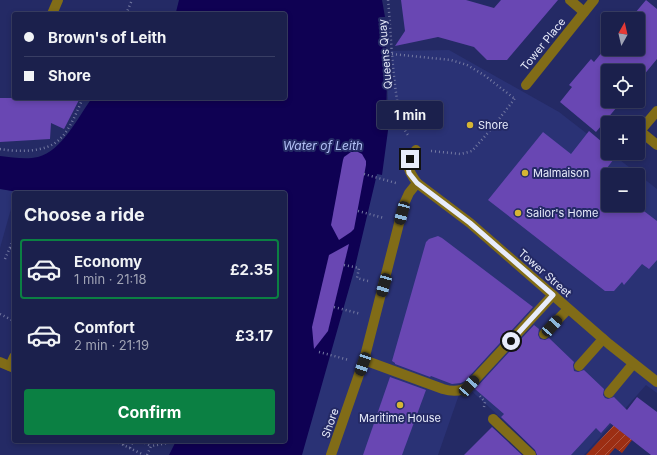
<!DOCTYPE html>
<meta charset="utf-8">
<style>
:root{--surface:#1b204c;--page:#242853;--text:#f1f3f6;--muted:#a0a3b5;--line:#393e64;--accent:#0b8043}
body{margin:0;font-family:Inter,sans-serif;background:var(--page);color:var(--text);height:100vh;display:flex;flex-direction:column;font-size:15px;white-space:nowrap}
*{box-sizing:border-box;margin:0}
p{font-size:13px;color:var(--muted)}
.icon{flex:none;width:22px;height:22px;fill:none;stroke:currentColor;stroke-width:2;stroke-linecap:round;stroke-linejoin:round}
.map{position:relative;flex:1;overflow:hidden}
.panel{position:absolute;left:12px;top:191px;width:275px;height:252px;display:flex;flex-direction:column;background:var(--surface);border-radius:4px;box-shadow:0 2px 6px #0003,0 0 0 1px var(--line)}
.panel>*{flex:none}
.hud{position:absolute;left:12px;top:12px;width:275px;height:88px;border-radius:4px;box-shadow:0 2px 6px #0003,0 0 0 1px var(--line);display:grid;align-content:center;height:88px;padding:0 12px;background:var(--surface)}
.needle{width:26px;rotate:8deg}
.fabs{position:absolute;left:601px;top:12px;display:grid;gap:8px}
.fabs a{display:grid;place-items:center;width:44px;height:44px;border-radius:4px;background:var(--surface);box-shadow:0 2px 6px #0003,0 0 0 1px var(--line);font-size:20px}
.end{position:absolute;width:18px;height:18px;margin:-9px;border:5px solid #e8ecfb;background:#111;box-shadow:0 0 0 2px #111}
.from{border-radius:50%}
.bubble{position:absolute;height:28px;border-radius:4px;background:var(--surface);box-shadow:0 2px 6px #0003,0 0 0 1px var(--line);font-size:13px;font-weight:700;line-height:28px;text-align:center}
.car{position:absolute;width:12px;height:24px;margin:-12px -6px;border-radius:5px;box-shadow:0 0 3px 1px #0007;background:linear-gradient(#222 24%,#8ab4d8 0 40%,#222 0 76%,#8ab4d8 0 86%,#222 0)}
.hud b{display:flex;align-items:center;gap:14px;height:38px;font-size:15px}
.hud b+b{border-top:1px solid var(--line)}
.hud i{width:10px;height:10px;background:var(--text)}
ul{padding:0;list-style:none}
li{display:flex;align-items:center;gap:12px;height:60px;margin:0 8px 6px;padding:0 4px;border:2px solid transparent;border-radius:4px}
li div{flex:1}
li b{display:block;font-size:15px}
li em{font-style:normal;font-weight:700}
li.selected{border-color:var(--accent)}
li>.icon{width:36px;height:36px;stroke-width:1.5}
h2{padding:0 12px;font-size:18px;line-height:48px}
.cta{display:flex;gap:8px;margin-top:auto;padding:8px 12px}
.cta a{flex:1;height:46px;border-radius:4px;background:var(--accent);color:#fff;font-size:16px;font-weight:700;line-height:46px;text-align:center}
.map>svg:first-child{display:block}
.built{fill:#2a3275;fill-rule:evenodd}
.garden{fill:url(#garden-furrows)}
.water{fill:#0f0153}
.building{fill:#6947b3}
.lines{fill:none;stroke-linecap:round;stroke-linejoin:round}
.path{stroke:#7479a2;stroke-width:2.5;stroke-dasharray:1 3;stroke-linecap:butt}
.lane{stroke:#816c17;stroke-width:10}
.street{stroke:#816c17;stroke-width:10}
.route{stroke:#e8ecfb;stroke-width:5}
.poi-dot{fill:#d5b534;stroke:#242a65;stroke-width:1.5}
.labels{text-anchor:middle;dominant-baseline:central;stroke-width:4;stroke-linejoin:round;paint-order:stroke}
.street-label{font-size:11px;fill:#e8ecfb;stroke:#242a65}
.poi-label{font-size:11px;fill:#e8ecfb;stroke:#242a65;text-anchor:start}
.water-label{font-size:12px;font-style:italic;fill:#b4c1f7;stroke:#242a65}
</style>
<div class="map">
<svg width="657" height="455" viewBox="0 0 657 455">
<defs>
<pattern id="garden-furrows" width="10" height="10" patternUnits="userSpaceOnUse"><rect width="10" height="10" fill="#9c2e13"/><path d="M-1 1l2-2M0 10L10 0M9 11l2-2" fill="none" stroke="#ae5742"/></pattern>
</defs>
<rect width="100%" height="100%" fill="#242a65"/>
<g class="built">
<path d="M449 50 559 112 608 150V153H611L657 189V393L646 385 584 455H541L463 383 438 455H291L389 123 386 51ZM608 175H638V205H608Z"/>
<path d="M0 189 16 191 14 193V198L0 248Z"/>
</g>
<path class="garden" d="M615 424 632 440 622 453 615 448 609 455H586Z"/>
<path class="water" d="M179 0H382L385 17H380V32L386 33 387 77 386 122 389 123 382 175 377 174 354 271 302 455H169L176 441H285V193H24L0 189V156C12 157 25 160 38 157 62 151 78 117 92 98H285V14H155L156 13H174L176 12Z"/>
<g class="building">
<path d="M401 0H466L494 8 501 0H558L507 60H487L474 47 438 37 395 46 405 31Z"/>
<path d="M646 0 657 9V59L638 82V71H608V101H622L596 132 560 102 572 87 569 85 591 59 594 62 608 45V49H638V19H630Z"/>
<path d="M0 98H80L64 129 51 123 50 139 0 142Z"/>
<path d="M589 131 608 147V153H615L617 155 600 177 608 183V205H636L657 221V260L649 269 642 264 624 285 622 282 614 291H605L488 200 543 132 571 154Z"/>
<path d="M351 152H358L362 154 366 161V165L354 229 351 232 339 240 331 225 343 160 344 157Z"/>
<path d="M438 236 442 238 533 307 465 381 461 383 452 384 431 376 430 377 395 364V363L392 361 426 242 429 239Z"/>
<path d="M349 244 328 331 314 349 312 327 329 255Z"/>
<path d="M534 325 539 329 538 335 540 339 545 340 549 338 574 362 573 365 574 371 578 372 584 370 604 389 603 395 605 398 608 399 614 397 627 410 637 397 657 412V455H651L610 423 601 433 596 428 571 455H537L535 450 501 417 504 414 475 389Z"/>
<path d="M390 377 426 390 402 455H363Z"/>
<path d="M492 427 522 455H464Z"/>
</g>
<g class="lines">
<g class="path">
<path d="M388 0C391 26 393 122 409 136"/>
<path d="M126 14 132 0"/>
<path d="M392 54 451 60 467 65 484 75 515 99"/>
<path d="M0 149C18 152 46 153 60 139 71 128 77 111 83 98"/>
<path d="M431 151 461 154 472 151 492 128 516 97"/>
<path d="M364 174 396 183"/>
<path d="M358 211 384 218"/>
<path d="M10 248 14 249"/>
<path d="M5 259 14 238"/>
<path d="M344 265 359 268 357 278 368 281"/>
<path d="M334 307 361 314"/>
<path d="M0 314 14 321"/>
<path d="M319 352 349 360"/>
<path d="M480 396 485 402 484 407"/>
<path d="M115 441 144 455"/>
<path d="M141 441 151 446"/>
<path d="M123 445 125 441"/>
<path d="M130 448 133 441"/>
<path d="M147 455 151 446 168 443 169 441"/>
</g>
<g class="lane">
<path d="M570 0 584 12"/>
<path d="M544 334 568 309"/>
<path d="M364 360 443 389C453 392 461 392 469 386L553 295"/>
<path d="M10 366 14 357"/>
<path d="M579 366 603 339"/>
<path d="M609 393 633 364"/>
<path d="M493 419 531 455"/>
</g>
<g class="street">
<path d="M52 14 58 0"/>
<path d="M526 85 594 0"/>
<path d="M657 111 640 131 657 145"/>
<path d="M417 183 470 223 609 344 657 382"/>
<path d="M0 362 14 368"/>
<path d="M331 455 364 360 404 204 409 193 417 183C407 169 405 165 416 150"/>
</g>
</g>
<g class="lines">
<path class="route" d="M410 159 408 166 409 173 417 183 470 223 553 295 511 341"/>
</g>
<g class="poi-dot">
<circle cx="470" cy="125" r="4"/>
<circle cx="525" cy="173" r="4"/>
<circle cx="518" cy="213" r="4"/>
<circle cx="400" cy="405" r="4"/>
</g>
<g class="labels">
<g class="street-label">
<text transform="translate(543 44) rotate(-51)">Tower Place</text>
<text transform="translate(385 54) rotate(-95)">Queens Quay</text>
<text transform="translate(545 273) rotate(41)">Tower Street</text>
<text transform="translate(330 423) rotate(-71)">Shore</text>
</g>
<g class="poi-label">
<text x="478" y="125">Shore</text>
<text x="533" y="173">Malmaison</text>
<text x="526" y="213">Sailor's Home</text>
<text x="400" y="418" text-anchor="middle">Maritime House</text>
</g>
<g class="water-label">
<text x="323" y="145">Water of Leith</text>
</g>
</g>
</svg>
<div class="fabs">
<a><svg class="needle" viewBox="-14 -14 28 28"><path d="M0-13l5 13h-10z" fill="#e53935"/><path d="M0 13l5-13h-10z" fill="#a0a3b5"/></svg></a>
<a><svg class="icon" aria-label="locate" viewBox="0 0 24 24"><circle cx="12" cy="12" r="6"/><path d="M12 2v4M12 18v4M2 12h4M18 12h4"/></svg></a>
<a>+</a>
<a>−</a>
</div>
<i class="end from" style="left:511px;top:341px"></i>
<i class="end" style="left:410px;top:159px"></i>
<div class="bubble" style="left:377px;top:101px;width:66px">1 min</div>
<i class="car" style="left:402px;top:213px;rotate:195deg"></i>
<i class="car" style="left:384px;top:285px;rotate:196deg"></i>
<i class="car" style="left:552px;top:326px;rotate:42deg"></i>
<i class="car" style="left:363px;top:364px;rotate:199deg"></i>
<i class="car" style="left:469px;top:386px;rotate:42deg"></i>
<div class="hud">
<b><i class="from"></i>Brown's of Leith</b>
<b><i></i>Shore</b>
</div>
<section class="panel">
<h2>Choose a ride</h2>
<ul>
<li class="selected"><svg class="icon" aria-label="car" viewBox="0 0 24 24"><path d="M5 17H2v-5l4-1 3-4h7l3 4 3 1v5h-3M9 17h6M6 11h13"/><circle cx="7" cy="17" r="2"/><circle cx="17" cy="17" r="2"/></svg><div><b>Economy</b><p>1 min · 21:18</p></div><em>£2.35</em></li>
<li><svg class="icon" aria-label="car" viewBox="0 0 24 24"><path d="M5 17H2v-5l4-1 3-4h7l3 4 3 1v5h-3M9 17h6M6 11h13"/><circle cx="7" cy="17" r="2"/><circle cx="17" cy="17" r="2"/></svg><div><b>Comfort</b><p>2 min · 21:19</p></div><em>£3.17</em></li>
</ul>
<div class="cta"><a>Confirm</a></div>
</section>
</div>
